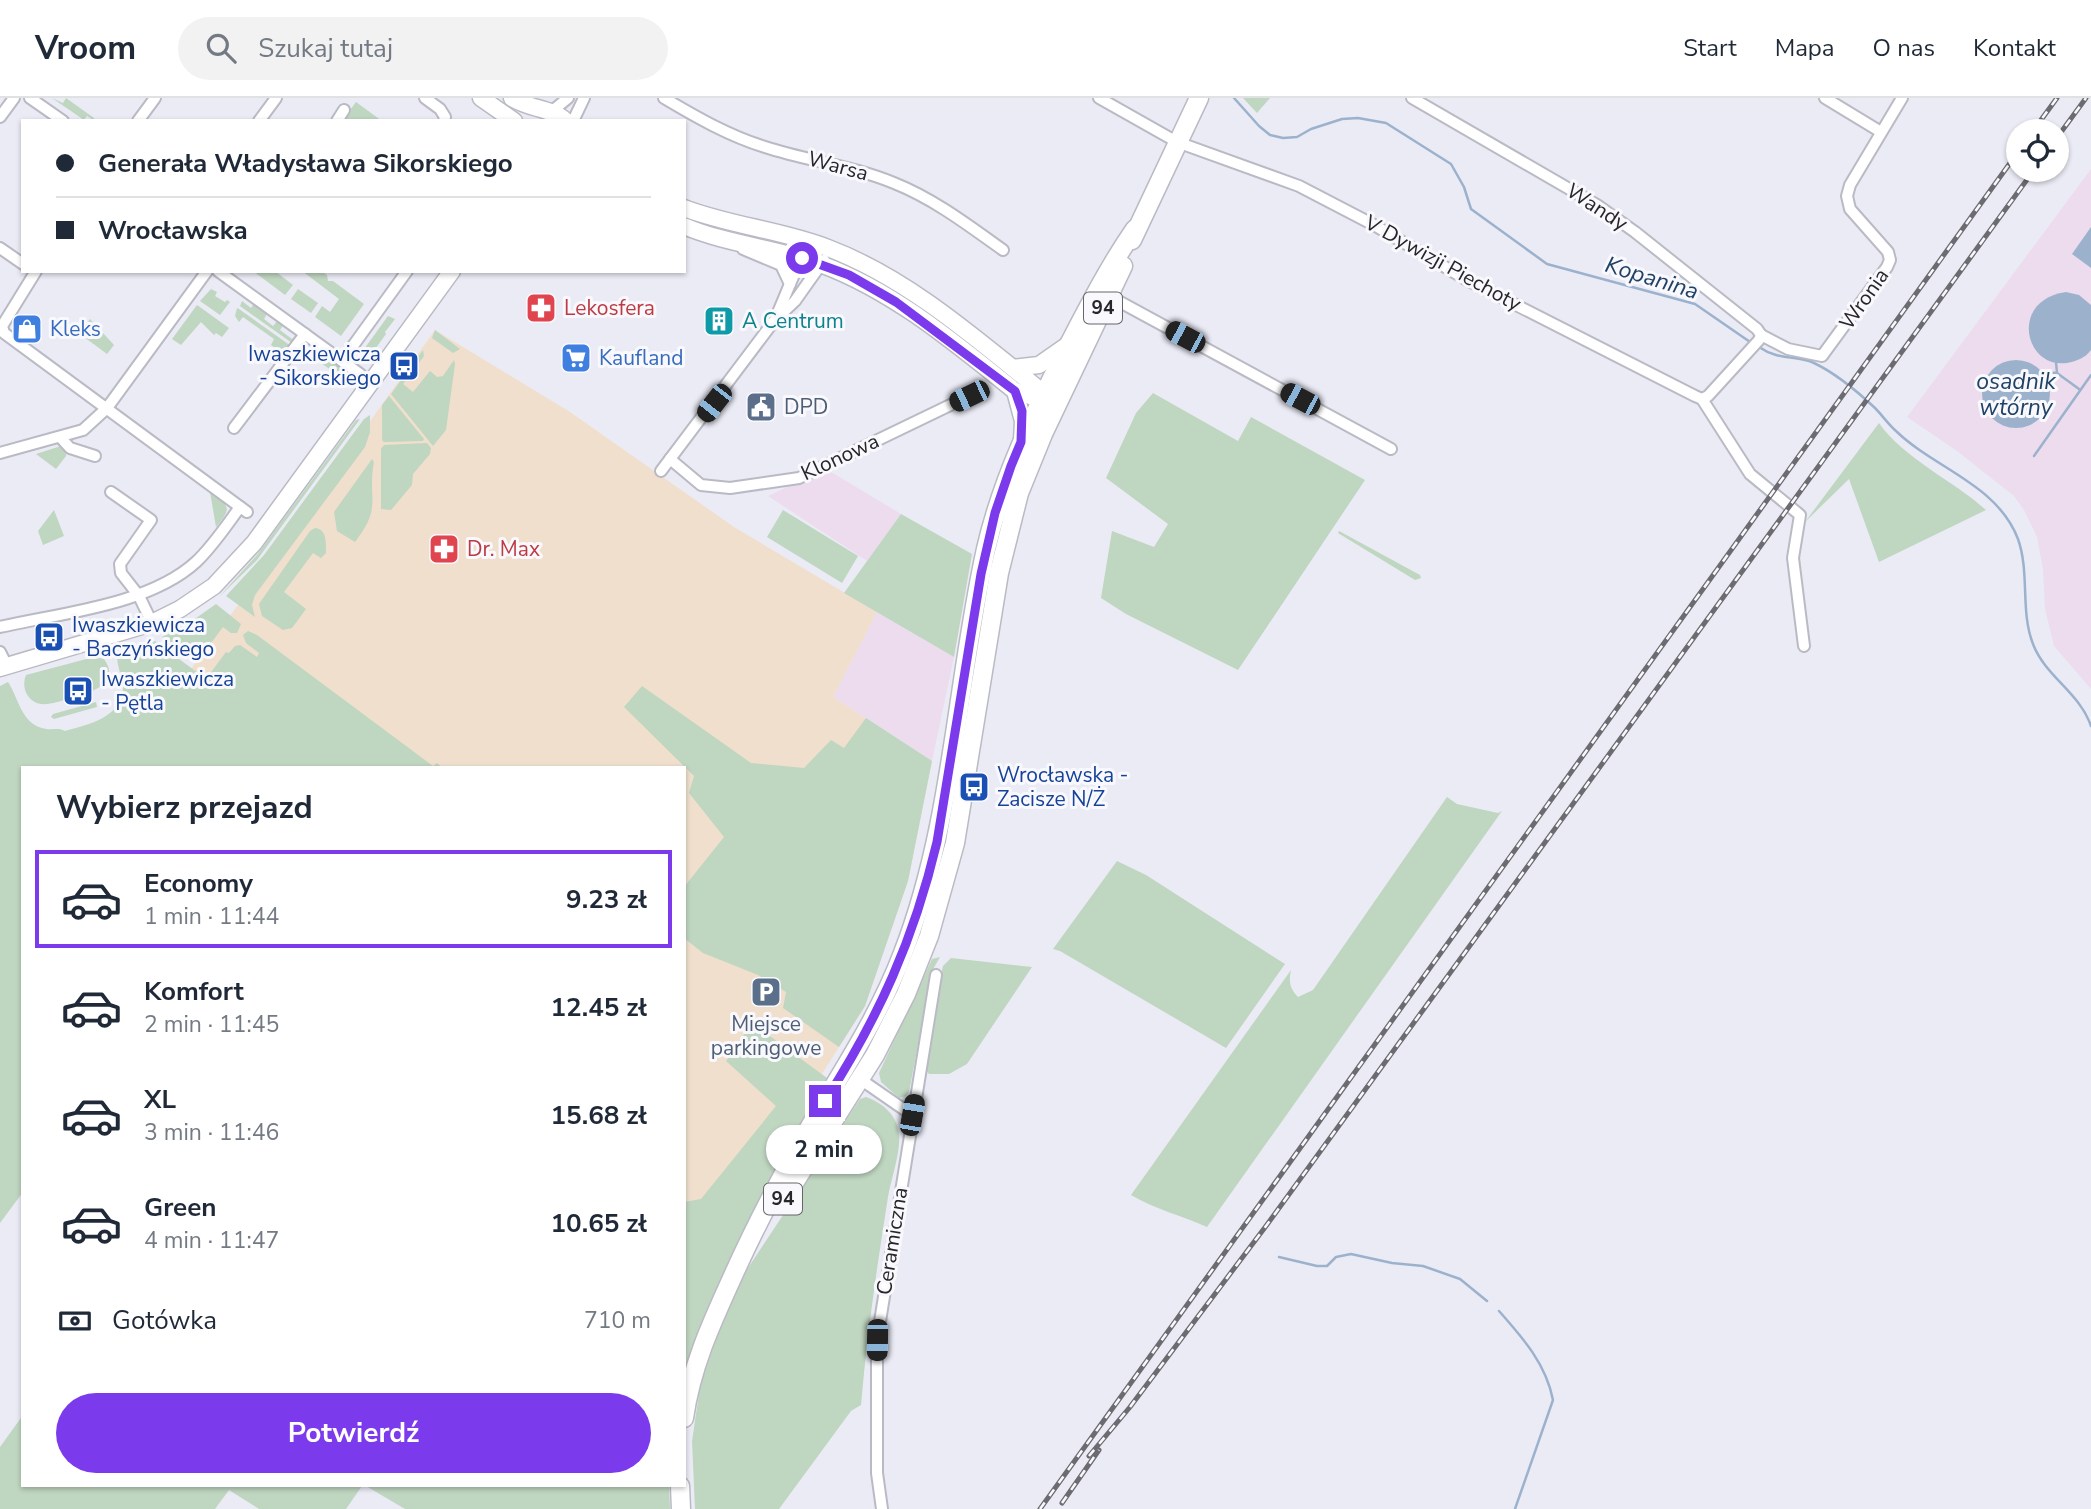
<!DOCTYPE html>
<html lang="pl">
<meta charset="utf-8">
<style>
:root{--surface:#fff;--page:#f2f2f3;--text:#1f2937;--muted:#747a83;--line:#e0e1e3;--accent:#7c3aed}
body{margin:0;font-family:"Nunito Sans",sans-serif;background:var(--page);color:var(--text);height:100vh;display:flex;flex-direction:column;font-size:26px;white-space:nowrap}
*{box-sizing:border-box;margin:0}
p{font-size:23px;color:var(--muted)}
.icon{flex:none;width:38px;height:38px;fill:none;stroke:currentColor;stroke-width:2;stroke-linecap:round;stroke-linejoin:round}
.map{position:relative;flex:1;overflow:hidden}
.details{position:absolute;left:21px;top:668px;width:665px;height:721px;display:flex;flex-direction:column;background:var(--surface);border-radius:0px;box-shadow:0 2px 5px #0004}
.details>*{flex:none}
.hud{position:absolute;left:21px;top:21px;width:665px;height:154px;border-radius:0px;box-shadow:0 2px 5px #0004;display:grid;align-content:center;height:154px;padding:0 35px;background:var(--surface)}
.fabs{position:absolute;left:2006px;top:21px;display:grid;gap:14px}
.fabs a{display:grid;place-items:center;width:63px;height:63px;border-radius:50%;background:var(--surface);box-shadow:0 2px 5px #0004;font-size:35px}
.end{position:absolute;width:32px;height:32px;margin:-16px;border:9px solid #7c3aed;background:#fff;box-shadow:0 0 0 4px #fff}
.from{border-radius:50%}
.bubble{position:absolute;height:49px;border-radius:24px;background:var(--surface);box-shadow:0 2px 5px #0004;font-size:23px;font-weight:700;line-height:49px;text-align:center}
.car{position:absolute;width:21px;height:42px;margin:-21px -10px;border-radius:9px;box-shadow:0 0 5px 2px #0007;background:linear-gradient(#222 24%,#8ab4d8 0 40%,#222 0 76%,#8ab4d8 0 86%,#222 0)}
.hud b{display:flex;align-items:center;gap:24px;height:66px;font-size:26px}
.hud b+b{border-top:2px solid var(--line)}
.hud i{width:18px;height:18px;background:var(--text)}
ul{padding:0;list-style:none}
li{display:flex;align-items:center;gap:21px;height:98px;margin:0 14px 10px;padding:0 21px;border:4px solid transparent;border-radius:0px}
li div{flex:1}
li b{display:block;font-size:26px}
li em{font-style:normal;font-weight:700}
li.selected{border-color:var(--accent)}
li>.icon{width:63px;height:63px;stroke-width:1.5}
h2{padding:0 35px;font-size:32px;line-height:84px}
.pay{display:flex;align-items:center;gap:18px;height:77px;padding:0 35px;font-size:26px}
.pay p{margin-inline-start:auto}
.action{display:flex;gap:14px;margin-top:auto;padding:14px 35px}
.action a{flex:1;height:80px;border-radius:42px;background:var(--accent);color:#fff;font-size:28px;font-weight:700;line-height:80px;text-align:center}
header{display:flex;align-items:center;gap:42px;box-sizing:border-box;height:98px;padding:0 35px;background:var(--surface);border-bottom:2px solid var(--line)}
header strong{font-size:33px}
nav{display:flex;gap:38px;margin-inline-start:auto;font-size:24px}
.search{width:490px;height:63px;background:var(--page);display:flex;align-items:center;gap:18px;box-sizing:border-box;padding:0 24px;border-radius:38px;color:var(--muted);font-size:26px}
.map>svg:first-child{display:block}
.industrial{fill:#ecdcee}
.medical{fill:#f0dfcd}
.green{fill:#bfd6c0}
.water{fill:#9cb2cc}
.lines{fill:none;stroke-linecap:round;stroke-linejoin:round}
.stream{stroke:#9cb2cc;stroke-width:2.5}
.street-casing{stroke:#babac5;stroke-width:14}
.secondary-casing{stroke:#babac5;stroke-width:19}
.primary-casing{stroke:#babac5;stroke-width:21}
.street{stroke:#fff;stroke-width:10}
.secondary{stroke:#fff;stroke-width:16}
.primary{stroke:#fff;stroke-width:18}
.rail-casing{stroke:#6b6b71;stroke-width:5}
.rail{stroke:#f9f9fd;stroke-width:2.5;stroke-dasharray:8;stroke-linecap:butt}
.route{stroke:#7c3aed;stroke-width:9}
.labels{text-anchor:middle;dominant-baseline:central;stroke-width:6;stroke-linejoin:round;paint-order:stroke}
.shield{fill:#f9f9fd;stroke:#66666a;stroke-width:2}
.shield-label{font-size:19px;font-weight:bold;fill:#27272b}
.street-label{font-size:21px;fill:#27272b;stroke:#f9f9fd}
.health-label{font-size:21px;fill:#be3a42;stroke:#f9f9fd;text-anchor:start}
.culture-label{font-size:21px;fill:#0d838f;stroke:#f9f9fd;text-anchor:start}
.shop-label{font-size:21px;fill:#366cbe;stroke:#f9f9fd;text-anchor:start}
.transit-label{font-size:21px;fill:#164399;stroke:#f9f9fd;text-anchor:start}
.service-label{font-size:21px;fill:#4e5e75;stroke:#f9f9fd;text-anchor:start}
.water-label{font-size:23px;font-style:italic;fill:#214267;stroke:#f9f9fd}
</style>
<header>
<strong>Vroom</strong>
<div class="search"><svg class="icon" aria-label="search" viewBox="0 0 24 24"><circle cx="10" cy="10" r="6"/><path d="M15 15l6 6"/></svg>Szukaj tutaj</div>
<nav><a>Start</a><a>Mapa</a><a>O nas</a><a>Kontakt</a></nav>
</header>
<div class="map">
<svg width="2091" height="1411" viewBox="0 0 2091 1411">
<rect width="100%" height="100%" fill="#ebebf6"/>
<g class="industrial">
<path d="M2091 71V591L2054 548 2045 511 2043 471 2037 439 2024 412 2014 398 1957 353 1907 319Z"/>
<path d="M826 371 901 416 867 463 768 398Z"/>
<path d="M877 514 954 559 932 663 833 599Z"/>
</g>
<path class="medical" d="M435 232 570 314 734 429 877 514 833 599 932 663 908 783 865 908 713 1148 684 1127V670H118L285 443Z"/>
<g class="green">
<path d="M52 0 63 5 66 0 94 20 93 22 87 18 84 22Z"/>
<path d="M1243 0H1270L1257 15Z"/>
<path d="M356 4 382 23H342Z"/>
<path d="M253 173H275L293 187 285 197Z"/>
<path d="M302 173H321L327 177 328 183H333L364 206 341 238 315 219 322 208 330 214 339 201Z"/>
<path d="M211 191 217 194 215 198 225 204 227 202 230 204 220 217 200 203Z"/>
<path d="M298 191 318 205 311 215 291 201Z"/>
<path d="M242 203 251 210 255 204 268 214 264 221 273 228 278 222 284 226 280 232 292 241 296 238V241L292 245 240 208Z"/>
<path d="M197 207 229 230 222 239 216 235 214 237 201 224 181 247 172 241Z"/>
<path d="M237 210 239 211 291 248 286 254H281L271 247 274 241 243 219 239 224 235 218Z"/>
<path d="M388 218 395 221 385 234 386 236 370 258 362 254Z"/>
<path d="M90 221 114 247 107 256 80 236Z"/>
<path d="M435 232 460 251 453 255 432 240Z"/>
<path d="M304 247H308L305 251 324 264 331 260 354 280 350 285 299 250Z"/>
<path d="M423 252 424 258 403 286 413 294 430 273 437 279 443 278 454 262 455 266 446 332 433 348 391 296Z"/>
<path d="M1153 295 1238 343 1251 319 1365 382 1238 572 1126 516 1101 500 1112 433 1154 449 1168 426 1106 380 1136 315Z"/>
<path d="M389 298 424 341 423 343 384 344 382 342V307Z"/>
<path d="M370 317V334L365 349 255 497 252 507 255 519 226 498 264 457 364 321Z"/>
<path d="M360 321 257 462 219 499 257 457 356 322Z"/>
<path d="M1879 325C1903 360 1954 383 1986 412L1879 464 1849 381 1805 424Z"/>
<path d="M427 345 431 350 430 356 413 376 412 387 391 412 381 411V351L384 347Z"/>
<path d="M61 348 65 350 66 358 56 371 36 356Z"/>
<path d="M372 361 374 364C367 402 383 408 355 444L337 433 334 414Z"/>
<path d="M210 394C229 408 233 409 216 429Z"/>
<path d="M54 412 64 438 43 447 38 433Z"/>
<path d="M783 412 858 458 842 485 767 439Z"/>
<path d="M901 416 972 456 954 559 844 495Z"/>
<path d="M315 430C327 431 326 445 326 455L321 460 313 455 284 494 306 511 292 530 283 532 262 518 259 506 310 433Z"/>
<path d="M1339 433 1420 477 1421 480 1415 482 1338 435Z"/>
<path d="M216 506 241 526 237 535H231L223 529 205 553 192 544 184 552H178L162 539 189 525Z"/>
<path d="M248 533 257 537 433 668 437 665 443 670H23V1094L0 1125V588L8 584C19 601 21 624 42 630 51 633 57 629 65 633 87 627 123 619 123 590 122 579 117 568 117 557L155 543 206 581 226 554 229 555 235 548 240 547 257 559 259 555 246 545 243 537Z"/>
<path d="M94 559 104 561C123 587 86 596 68 601 60 603 50 607 41 606 27 604 21 589 26 577Z"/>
<path d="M642 588 751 665 804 670 831 642 844 650 866 620 932 663 908 783 865 908 839 949 783 910 786 894 758 877 703 855 684 840V789L724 739 689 695 694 678 624 609Z"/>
<path d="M96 604 97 609 54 621 51 619 53 616Z"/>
<path d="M1447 699 1457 706 1498 715 1502 713 1207 1129C1180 1117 1157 1112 1131 1097L1291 872C1289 883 1289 890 1298 899L1313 892Z"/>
<path d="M1117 763 1146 777 1285 866 1226 950 1060 853 1053 851Z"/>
<path d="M940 859 932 873 909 994 906 998 899 1000 881 984 879 975 932 861Z"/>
<path d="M951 860 1032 869 967 966 949 976H929L924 970 940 881 943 868Z"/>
<path d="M752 925 827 980 708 1209 684 1275V1104L701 1101 776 1008 726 963Z"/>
<path d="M866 999C883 1005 897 1017 899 1036 901 1054 891 1081 888 1099 877 1168 867 1237 861 1307L851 1313 779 1411H695L692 1343 700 1289 728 1206 744 1176 860 1001Z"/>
<path d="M23 1317V1388H362L346 1411H259L229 1392 215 1411H0V1349Z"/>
<path d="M366 1388H669L670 1411H405Z"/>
</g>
<g class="water">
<path d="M2091 129V170L2072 156Z"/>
<path d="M2066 194 2079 197 2091 207V252C2085 260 2077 263 2067 265 2024 271 2009 202 2066 194Z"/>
<circle cx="2016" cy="296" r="34"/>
</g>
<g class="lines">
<g class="stream">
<path d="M1234 0 1259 28 1270 37 1283 40 1297 39 1311 31 1342 21 1358 20 1386 25 1451 66 1464 89 1471 111 1547 166 1695 206 1753 246"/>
<path d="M1759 249C1779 263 1797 257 1814 265 1835 275 1858 294 1875 310 1882 317 1888 326 1896 333 1935 371 1997 386 2018 441 2030 475 2020 513 2033 546 2045 578 2080 595 2091 628"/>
<path d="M2056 264 2057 275 2079 291"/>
<path d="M2043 274 2057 275"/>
<path d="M2034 358 2091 277"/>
<path d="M1279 1159 1317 1168H1327L1336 1159 1351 1156 1392 1165 1423 1168 1460 1181 1487 1203"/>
<path d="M1499 1213C1523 1240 1546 1266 1553 1302L1515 1411"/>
</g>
<g class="street-casing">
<g id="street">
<path d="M30 0 63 23"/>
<path d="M425 0 440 11 445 19 444 23"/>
<path d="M664 0C696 19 729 38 765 49 808 63 853 68 894 85 934 101 968 127 1003 152"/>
<path d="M1099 0 1177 44 1299 88 1374 127 1467 182 1695 298 1702 301 1708 298 1759 242 1761 237 1757 231 1635 134 1597 107 1412 0"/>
<path d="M1825 0 1881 34"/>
<path d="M551 14 568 0"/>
<path d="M0 19 14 0"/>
<path d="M138 23 155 0"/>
<path d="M259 23 276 0"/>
<path d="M337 23 344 12"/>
<path d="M573 23 584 0"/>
<path d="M0 150 23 166"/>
<path d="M743 151 781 167 790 186"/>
<path d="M36 173 2 228 4 235 247 414"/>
<path d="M218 173 360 276 369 286"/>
<path d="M1109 198 1391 351"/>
<path d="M777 217 808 143"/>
<path d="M1761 237 1788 251 1822 258 1887 169 1890 162 1888 154 1850 111 1847 98 1850 87 1902 0"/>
<path d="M342 263 407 173"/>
<path d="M1702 301 1750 376 1800 417 1793 460 1804 548"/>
<path d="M234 330 305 236"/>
<path d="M60 339 70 350 95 358"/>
<path d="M0 355 83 332 107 310 207 173"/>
<path d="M670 361 701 387 730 390 799 380 969 298"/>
<path d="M661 373 774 223 795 203 824 162"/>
<path d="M111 394 151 422 120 466 121 475 139 498 152 525"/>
<path d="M0 529C61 515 149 507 196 464 213 448 226 428 240 409"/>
<path d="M0 554 7 568"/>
<path d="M860 981 912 1017"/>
<path d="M882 1411 877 1375V1242L936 877"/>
</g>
</g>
<g class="secondary-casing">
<g id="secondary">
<path d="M481 0 514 23"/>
<path d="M512 0C529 11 552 10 566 23"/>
<path d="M684 110C731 128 782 132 828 150 905 179 973 238 1036 289L1045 311"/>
<path d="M684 128C729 147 778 150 823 167 895 194 956 246 1015 293L1033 299 1049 298"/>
<path d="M1013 270 1039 267 1069 246"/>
<path d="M1015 293 1023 323 1022 342"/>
<path d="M0 570 152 525 180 511 214 488 254 445 452 173"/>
</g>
</g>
<g class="primary-casing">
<g id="primary">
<path d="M1132 142 1199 0"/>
<path d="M789 1093 875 957 906 896 929 838 955 745 999 475 1019 395 1043 336 1123 168"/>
<path d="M684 1320C691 1270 711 1226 732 1180 759 1120 791 1060 825 1003 854 955 883 908 903 855 953 726 956 586 986 451 1002 381 1033 318 1065 254 1087 212 1108 170 1135 131"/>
<path d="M680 1388 681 1411"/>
</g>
</g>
<use href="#street" class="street"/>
<use href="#secondary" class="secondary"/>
<use href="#primary" class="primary"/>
<g class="rail-casing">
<g id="rail">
<path d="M2033 33 2057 0"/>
<path d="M2056 41 2086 0"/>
<path d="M1089 1358 1130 1309 1266 1128 2034 72"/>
<path d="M1062 1405 1099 1352"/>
<path d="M1040 1411 2018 54"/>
</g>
</g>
<use href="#rail" class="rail"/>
</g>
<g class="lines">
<path class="route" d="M802 160 849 177 896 204 1015 293 1022 313 1021 344 1011 368 995 415 981 476 937 744C914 841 879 919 825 1003"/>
</g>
<defs>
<g id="pharmacy-square" transform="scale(1.575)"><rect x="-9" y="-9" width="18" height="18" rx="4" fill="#e0444e" stroke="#f9f9fd"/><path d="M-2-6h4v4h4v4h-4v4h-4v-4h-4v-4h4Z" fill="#fff"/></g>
<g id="building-square" transform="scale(1.575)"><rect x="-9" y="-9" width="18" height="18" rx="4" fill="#0f9aa8" stroke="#f9f9fd"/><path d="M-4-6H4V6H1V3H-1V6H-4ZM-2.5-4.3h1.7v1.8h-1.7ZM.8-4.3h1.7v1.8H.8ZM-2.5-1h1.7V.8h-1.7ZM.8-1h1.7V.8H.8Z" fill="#fff"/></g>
<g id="shop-square" transform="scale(1.575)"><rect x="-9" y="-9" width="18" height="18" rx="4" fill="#3f7fe0" stroke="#f9f9fd"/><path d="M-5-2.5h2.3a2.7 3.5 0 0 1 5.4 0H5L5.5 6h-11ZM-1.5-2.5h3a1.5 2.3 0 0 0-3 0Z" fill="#fff"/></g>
<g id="supermarket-square" transform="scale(1.575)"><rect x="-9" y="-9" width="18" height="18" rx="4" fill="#3f7fe0" stroke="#f9f9fd"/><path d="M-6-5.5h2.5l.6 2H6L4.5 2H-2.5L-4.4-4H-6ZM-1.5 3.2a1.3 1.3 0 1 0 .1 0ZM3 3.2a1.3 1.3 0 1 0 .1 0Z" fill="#fff"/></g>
<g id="bus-square" transform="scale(1.575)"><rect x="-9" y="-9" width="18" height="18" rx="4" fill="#1a4fb4" stroke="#f9f9fd"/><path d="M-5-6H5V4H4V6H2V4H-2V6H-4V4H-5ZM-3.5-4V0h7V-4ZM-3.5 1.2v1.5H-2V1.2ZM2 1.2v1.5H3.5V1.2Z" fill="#fff"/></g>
<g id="civic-square" transform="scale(1.575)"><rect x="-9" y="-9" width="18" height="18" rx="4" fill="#5c6f8a" stroke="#f9f9fd"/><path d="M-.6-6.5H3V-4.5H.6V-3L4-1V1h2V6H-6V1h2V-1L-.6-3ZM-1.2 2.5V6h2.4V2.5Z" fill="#fff"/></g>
<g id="parking-square" transform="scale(1.575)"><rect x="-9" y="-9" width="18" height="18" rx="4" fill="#5c6f8a" stroke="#f9f9fd"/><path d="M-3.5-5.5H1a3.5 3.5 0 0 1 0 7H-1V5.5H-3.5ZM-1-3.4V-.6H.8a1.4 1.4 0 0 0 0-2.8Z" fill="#fff"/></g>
</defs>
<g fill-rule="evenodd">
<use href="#pharmacy-square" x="541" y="210"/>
<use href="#building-square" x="719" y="223"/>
<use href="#shop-square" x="27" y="231"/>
<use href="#supermarket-square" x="576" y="260"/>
<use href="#bus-square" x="404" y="268"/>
<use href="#civic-square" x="761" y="309"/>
<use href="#pharmacy-square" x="444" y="451"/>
<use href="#bus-square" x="49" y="539"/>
<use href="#bus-square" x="78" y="593"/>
<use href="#bus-square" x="974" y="689"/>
<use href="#parking-square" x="766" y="894"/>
</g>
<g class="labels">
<g class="shield">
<rect x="1084" y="194.5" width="38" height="31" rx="5"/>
<rect x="764" y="1085.5" width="38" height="31" rx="5"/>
</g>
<g class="shield-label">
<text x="1103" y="210">94</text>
<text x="783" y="1101">94</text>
</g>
<g class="street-label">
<text transform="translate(838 68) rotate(15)">Warsa</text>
<text transform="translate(1597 109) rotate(33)">Wandy</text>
<text transform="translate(1443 165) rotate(29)">V Dywizji Piechoty</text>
<text transform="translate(1864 201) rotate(-55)">Wronia</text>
<text transform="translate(840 359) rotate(-25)">Klonowa</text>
<text transform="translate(892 1143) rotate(-81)">Ceramiczna</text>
</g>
<g class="health-label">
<text x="564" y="210">Lekosfera</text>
<text x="467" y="451">Dr. Max</text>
</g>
<g class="culture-label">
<text x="742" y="223">A Centrum</text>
</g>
<g class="shop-label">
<text x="50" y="231">Kleks</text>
<text x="599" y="260">Kaufland</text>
</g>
<g class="transit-label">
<text x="381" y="256" text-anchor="end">Iwaszkiewicza<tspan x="381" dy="24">- Sikorskiego</tspan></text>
<text x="72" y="527">Iwaszkiewicza<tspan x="72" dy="24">- Baczyńskiego</tspan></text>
<text x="101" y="581">Iwaszkiewicza<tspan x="101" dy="24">- Pętla</tspan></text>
<text x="997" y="677">Wrocławska -<tspan x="997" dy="24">Zacisze N/Ż</tspan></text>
</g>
<g class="service-label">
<text x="784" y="309">DPD</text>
<text x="766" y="926" text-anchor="middle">Miejsce<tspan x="766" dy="24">parkingowe</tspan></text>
</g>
<g class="water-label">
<text transform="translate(1652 180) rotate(17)">Kopanina</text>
<text x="2016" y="283">osadnik<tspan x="2016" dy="26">wtórny</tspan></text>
</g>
</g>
</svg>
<div class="fabs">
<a><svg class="icon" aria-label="locate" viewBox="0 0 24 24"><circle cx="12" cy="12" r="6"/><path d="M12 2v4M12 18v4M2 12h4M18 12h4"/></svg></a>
</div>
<i class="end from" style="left:802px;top:160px"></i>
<i class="end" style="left:825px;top:1003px"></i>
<div class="bubble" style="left:766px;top:1027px;width:116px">2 min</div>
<i class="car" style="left:1185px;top:239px;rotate:298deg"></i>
<i class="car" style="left:969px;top:298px;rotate:244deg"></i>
<i class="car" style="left:1300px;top:301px;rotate:298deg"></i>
<i class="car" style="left:714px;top:305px;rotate:218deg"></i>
<i class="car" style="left:912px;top:1017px;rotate:10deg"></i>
<i class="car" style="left:877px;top:1242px;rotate:181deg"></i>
<div class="hud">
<b><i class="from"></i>Generała Władysława Sikorskiego</b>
<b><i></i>Wrocławska</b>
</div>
<section class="details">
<h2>Wybierz przejazd</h2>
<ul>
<li class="selected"><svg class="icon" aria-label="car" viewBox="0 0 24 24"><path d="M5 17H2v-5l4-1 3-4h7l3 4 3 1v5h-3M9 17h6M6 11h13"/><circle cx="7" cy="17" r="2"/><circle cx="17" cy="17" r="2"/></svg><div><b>Economy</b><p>1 min · 11:44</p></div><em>9.23 zł</em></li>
<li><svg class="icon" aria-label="car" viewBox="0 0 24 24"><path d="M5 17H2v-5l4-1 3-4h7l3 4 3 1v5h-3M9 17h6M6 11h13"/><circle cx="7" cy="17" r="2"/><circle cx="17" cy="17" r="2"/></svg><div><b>Komfort</b><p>2 min · 11:45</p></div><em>12.45 zł</em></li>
<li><svg class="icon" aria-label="car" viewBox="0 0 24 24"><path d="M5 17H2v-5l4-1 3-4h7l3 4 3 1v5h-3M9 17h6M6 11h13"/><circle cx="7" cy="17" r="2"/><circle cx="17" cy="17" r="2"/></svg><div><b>XL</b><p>3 min · 11:46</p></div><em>15.68 zł</em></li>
<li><svg class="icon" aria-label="car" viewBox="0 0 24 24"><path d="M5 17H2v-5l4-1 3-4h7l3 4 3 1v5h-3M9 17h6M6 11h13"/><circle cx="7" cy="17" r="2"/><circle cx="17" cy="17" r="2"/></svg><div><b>Green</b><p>4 min · 11:47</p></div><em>10.65 zł</em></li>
</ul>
<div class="pay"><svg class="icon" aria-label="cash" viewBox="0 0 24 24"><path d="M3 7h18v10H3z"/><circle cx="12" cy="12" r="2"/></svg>Gotówka<p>710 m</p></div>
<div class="action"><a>Potwierdź</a></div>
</section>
</div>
